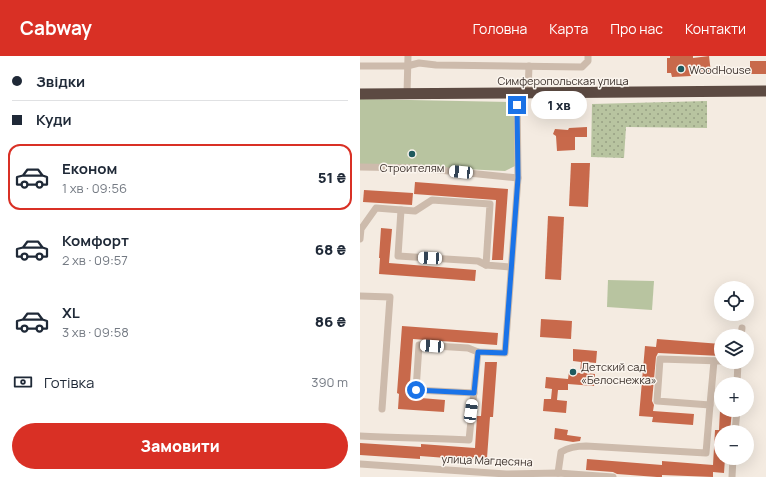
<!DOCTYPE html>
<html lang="uk">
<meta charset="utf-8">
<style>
:root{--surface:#fff;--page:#f6f6f7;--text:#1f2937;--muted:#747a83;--line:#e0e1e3;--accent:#d93025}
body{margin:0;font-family:Manrope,sans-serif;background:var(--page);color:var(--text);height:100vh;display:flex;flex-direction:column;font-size:15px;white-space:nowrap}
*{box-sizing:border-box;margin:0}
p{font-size:13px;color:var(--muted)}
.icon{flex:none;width:22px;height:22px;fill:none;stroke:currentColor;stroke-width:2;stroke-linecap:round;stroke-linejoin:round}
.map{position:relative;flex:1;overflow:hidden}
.panel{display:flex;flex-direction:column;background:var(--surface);width:360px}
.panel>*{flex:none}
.hud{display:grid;align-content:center;height:88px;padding:0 12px;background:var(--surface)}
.controls{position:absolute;left:354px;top:225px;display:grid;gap:8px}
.controls a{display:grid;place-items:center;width:40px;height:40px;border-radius:50%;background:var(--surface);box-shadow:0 4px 16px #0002;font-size:20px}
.end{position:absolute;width:18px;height:18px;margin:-9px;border:5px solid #1a73e8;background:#fff;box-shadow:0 0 0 2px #fff}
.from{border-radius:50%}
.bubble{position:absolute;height:28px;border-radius:14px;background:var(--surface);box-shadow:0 4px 16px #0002;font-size:13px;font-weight:800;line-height:28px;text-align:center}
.car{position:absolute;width:12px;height:24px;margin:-12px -6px;border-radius:5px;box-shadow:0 0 3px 1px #0007;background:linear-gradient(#fff 24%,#345 0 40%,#fff 0 76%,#345 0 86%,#fff 0)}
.hud b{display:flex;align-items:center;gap:14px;height:38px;font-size:15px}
.hud b+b{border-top:1px solid var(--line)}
.hud i{width:10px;height:10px;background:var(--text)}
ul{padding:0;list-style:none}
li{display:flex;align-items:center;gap:12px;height:66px;margin:0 8px 6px;padding:0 4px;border:2px solid transparent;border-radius:12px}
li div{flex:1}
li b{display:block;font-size:15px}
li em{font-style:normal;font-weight:800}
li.current{border-color:var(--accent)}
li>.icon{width:36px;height:36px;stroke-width:1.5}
.pay{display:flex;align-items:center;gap:10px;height:44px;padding:0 12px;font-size:15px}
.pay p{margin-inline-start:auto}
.button{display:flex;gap:8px;margin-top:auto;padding:8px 12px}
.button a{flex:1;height:46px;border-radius:24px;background:var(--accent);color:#fff;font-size:16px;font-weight:800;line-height:46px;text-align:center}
header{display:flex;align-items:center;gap:24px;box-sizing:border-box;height:56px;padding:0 20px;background:var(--accent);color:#fff}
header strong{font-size:19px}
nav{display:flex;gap:22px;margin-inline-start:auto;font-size:14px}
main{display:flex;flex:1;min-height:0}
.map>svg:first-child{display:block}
.grass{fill:url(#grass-dots)}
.green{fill:#b8c4a0}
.building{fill:#c8694b}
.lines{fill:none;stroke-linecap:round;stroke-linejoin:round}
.minor{stroke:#cdbbac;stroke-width:7}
.highway{stroke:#5c4a42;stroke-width:11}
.route{stroke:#1a73e8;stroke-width:5}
.poi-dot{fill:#1f5a5e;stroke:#fbf5ee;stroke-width:1.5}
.labels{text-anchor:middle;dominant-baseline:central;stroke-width:3;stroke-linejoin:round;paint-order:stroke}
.poi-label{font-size:11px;fill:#3b302b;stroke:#fbf5ee;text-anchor:start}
.street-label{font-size:11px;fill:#3b302b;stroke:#fbf5ee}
</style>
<header>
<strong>Cabway</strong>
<nav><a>Головна</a><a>Карта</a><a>Про нас</a><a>Контакти</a></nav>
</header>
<main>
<section class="panel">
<div class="hud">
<b><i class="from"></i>Звідки</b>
<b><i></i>Куди</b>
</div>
<ul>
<li class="current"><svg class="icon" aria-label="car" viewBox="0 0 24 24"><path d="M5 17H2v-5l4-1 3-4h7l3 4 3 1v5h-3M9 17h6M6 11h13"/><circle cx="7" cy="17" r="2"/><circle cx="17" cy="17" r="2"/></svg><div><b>Економ</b><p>1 хв · 09:56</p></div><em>51 ₴</em></li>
<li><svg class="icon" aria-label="car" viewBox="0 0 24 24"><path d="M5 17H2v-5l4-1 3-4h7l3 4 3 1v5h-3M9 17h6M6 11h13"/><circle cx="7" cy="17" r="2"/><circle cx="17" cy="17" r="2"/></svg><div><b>Комфорт</b><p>2 хв · 09:57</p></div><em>68 ₴</em></li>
<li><svg class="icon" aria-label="car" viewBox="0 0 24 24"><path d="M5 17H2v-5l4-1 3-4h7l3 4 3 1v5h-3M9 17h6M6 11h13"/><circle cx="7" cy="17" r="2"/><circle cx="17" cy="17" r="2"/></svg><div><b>XL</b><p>3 хв · 09:58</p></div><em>86 ₴</em></li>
</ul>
<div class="pay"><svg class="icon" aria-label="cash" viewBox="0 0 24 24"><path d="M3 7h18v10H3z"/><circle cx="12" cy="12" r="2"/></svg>Готівка<p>390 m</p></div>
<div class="button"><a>Замовити</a></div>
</section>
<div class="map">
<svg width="406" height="421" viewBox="0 0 406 421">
<defs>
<pattern id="grass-dots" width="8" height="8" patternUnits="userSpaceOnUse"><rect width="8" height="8" fill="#b8c4a0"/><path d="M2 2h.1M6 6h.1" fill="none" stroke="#97a083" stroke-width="1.8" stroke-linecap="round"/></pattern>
</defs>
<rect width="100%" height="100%" fill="#f4ebe1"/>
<path class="grass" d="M347 45V72L266 71 264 102 231 101 232 48Z"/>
<g class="green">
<path d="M0 43 154 46 155 110 145 115 0 108Z"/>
<path d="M248 224 294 225 292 254 247 251Z"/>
</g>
<g class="building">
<path d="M310 0H333V2L349 0 351 17 340 19V15H331V20L312 21 311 17H307V2H310Z"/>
<rect x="390" y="5" width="16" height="13"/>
<path d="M227 71V81H215V94L197 95 196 80 193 78 195 73 208 74 209 72Z"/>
<path d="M211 107H230L228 151 209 150Z"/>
<path d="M55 126 148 133 143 204H132L136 144 54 138Z"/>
<path d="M4 134 53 137 52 149 3 146Z"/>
<path d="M188 160 204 161 201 224 185 223Z"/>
<path d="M21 172 32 173 29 207 116 214 115 225 19 218 20 202H19Z"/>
<path d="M181 263 212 265 211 283 180 281Z"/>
<path d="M42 270 138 277 137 289 53 283 49 341 85 344 84 356 38 353 39 338 37 337Z"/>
<path d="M297 283 361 288V300L298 297 296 301 292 345 294 349 293 355 334 358 333 369 292 366 293 361 279 360 285 290 296 291Z"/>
<path d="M213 293 237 295 236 307 226 306 225 317 235 318 234 330 208 328V334H198L197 344 207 345 206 357 183 355 184 343H191L192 333 185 332 186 321 208 323 209 316 220 317 221 306 213 305Z"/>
<path d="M125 306H137L133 361H130L127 402 113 401V404L60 400V403L0 399V387L61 391V388L115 392 117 360H121Z"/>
<path d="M360 354H372L370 376H361V402H365L364 417 353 416V421L302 419V421H297L257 418 253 416 226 414 227 403 302 409V405L353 409 355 374H359Z"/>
<path d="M195 372 208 374 207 379 221 381 220 385 213 386 194 383Z"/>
</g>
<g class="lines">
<g class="minor">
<path d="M0 10H47L59 7 76 9 222 11 228 5V0"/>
<path d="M168 36 169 10"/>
<path d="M47 38 48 0"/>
<path d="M0 111 59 112 158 122"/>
<path d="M41 154 38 200 118 205 126 209"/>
<path d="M0 183 1 173 16 152 55 155 72 144 130 148 126 209 151 211"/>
<path d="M0 240 30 241 22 353"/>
<path d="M381 280 382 272"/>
<path d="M377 328 378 306"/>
<path d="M114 337 56 334 59 289 108 292 118 296 145 297 158 122 157 36"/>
<path d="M350 349 354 305"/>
<path d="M375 376 377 354"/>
<path d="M0 380C36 382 73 382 109 384L118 296"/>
<path d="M0 408 146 418 198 417 253 421"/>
<path d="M198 417 201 396C209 391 216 390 226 390L346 397 350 349 297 345 300 303 361 305"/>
<path d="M372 421 373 402"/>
</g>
<path class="highway" d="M0 38 406 35"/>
</g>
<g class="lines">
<path class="route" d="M56 334 114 337 118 296 145 297 158 122 157 49"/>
</g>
<g class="poi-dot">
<circle cx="321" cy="13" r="4"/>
<circle cx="52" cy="98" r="4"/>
<circle cx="213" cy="316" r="4"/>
</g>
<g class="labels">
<g class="poi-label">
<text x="329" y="13">WoodHouse</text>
<text x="52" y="111" text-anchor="middle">Строителям</text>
<text x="221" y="310">Детский сад<tspan x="221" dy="13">«Белоснежка»</tspan></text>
</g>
<g class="street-label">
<text x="203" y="24">Симферопольская улица</text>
<text transform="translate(127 404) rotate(2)">улица Магдесяна</text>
</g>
</g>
</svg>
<div class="controls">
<a><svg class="icon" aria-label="locate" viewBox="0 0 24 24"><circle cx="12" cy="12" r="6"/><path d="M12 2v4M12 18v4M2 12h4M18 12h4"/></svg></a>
<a><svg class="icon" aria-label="layers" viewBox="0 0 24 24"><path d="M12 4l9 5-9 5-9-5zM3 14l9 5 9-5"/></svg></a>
<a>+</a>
<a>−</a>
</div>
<i class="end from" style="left:56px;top:334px"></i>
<i class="end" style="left:157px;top:49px"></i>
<div class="bubble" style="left:171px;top:35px;width:56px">1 хв</div>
<i class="car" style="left:101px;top:116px;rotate:276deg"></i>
<i class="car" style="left:70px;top:202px;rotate:273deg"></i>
<i class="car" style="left:72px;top:290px;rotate:274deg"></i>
<i class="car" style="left:111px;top:355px;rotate:8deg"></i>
</div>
</main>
